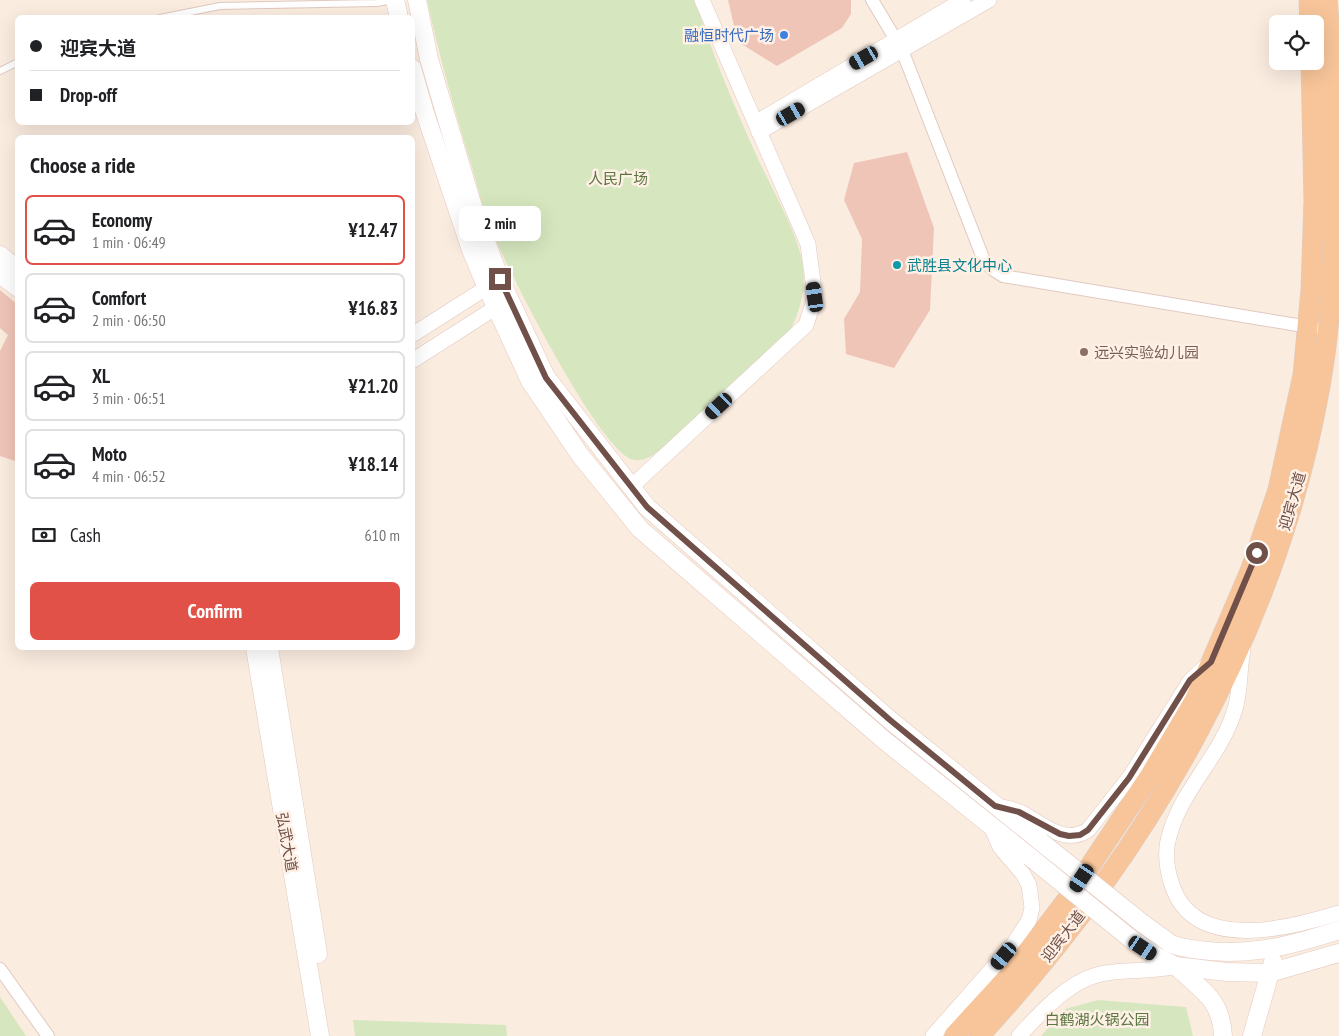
<!DOCTYPE html>
<meta charset="utf-8">
<style>
:root{--surface:#fff;--page:#f2f2f2;--text:#202124;--muted:#757577;--line:#e0e0e0;--accent:#e25148}
body{margin:0;font-family:"PT Sans Narrow","Noto Sans SC",sans-serif;background:var(--page);color:var(--text);height:100vh;display:flex;flex-direction:column;font-size:19px;white-space:nowrap}
*{box-sizing:border-box;margin:0}
p{font-size:16px;color:var(--muted)}
.icon{flex:none;width:28px;height:28px;fill:none;stroke:currentColor;stroke-width:2;stroke-linecap:round;stroke-linejoin:round}
.map{position:relative;flex:1;overflow:hidden}
.side{position:absolute;left:15px;top:135px;width:400px;height:515px;display:flex;flex-direction:column;background:var(--surface);border-radius:8px;box-shadow:0 5px 20px #0002}
.side>*{flex:none}
.banner{position:absolute;left:15px;top:15px;width:400px;height:110px;border-radius:8px;box-shadow:0 5px 20px #0002;display:grid;align-content:center;height:110px;padding:0 15px;background:var(--surface)}
.fabs{position:absolute;left:1269px;top:15px;display:grid;gap:10px}
.fabs a{display:grid;place-items:center;width:55px;height:55px;border-radius:8px;background:var(--surface);box-shadow:0 5px 20px #0002;font-size:25px}
.end{position:absolute;width:22px;height:22px;margin:-11px;border:6px solid #705048;background:#fff;box-shadow:0 0 0 2px #fff}
.from{border-radius:50%}
.bubble{position:absolute;height:35px;border-radius:8px;background:var(--surface);box-shadow:0 5px 20px #0002;font-size:16px;font-weight:800;line-height:35px;text-align:center}
.car{position:absolute;width:15px;height:30px;margin:-15px -8px;border-radius:6px;box-shadow:0 0 4px 1px #0007;background:linear-gradient(#222 24%,#8ab4d8 0 40%,#222 0 76%,#8ab4d8 0 86%,#222 0)}
.banner b{display:flex;align-items:center;gap:18px;height:48px;font-size:19px}
.banner b+b{border-top:1px solid var(--line)}
.banner i{width:12px;height:12px;background:var(--text)}
ul{padding:0;list-style:none}
li{display:flex;align-items:center;gap:15px;height:70px;margin:0 10px 8px;padding:0 5px;border:2px solid var(--line);border-radius:8px}
li div{flex:1}
li b{display:block;font-size:19px}
li em{font-style:normal;font-weight:800}
li.current{border-color:var(--accent)}
li>.icon{width:45px;height:45px;stroke-width:1.5}
h2{padding:0 15px;font-size:22px;line-height:60px}
.pay{display:flex;align-items:center;gap:12px;height:55px;padding:0 15px;font-size:19px}
.pay p{margin-inline-start:auto}
.action{display:flex;gap:10px;margin-top:auto;padding:10px 15px}
.action a{flex:1;height:58px;border-radius:8px;background:var(--accent);color:#fff;font-size:20px;font-weight:800;line-height:58px;text-align:center}
.map>svg:first-child{display:block}
.green{fill:#d6e7bf}
.building{fill:#efc5b8}
.lines{fill:none;stroke-linecap:round;stroke-linejoin:round}
.service-casing{stroke:#e0c9bf;stroke-width:8}
.minor-casing{stroke:#e0c9bf;stroke-width:14}
.tertiary-casing{stroke:#e0c9bf;stroke-width:16}
.secondary-casing{stroke:#e5c9bd;stroke-width:19}
.primary-casing{stroke:#d7cecc;stroke-width:21}
.service{stroke:#fff;stroke-width:6}
.minor{stroke:#fff;stroke-width:12}
.tertiary{stroke:#fff;stroke-width:15}
.secondary{stroke:#fff;stroke-width:18}
.primary{stroke:#f8c59a;stroke-width:20}
.secondary-bridge-casing{stroke:#e5c9bd;stroke-width:19;stroke-linecap:butt}
.secondary-bridge{stroke:#fff;stroke-width:18}
.route{stroke:#705048;stroke-width:6}
.shop-dot{fill:#3f7fe0;stroke:#fef0e5;stroke-width:2}
.culture-dot{fill:#0f9aa8;stroke:#fef0e5;stroke-width:2}
.education-dot{fill:#8d6e63;stroke:#fef0e5;stroke-width:2}
.labels{text-anchor:middle;dominant-baseline:central;stroke-width:5;stroke-linejoin:round;paint-order:stroke}
.shop-label{font-size:15px;fill:#366cbe;stroke:#fef0e5;text-anchor:end}
.park-label{font-size:15px;fill:#5a7641;stroke:#fef0e5}
.culture-label{font-size:15px;fill:#0d838f;stroke:#fef0e5;text-anchor:start}
.education-label{font-size:15px;fill:#785e54;stroke:#fef0e5;text-anchor:start}
.street-label{font-size:15px;fill:#705048;stroke:#fef0e5}
</style>
<div class="map">
<svg width="1339" height="1036" viewBox="0 0 1339 1036">
<rect width="100%" height="100%" fill="#fbece0"/>
<g class="green">
<path d="M427 0H694L696 3C713 56 735 108 758 159 771 187 797 232 802 261 807 285 801 309 790 331L665 447C655 453 646 462 634 460 600 454 505 264 490 227 482 206 477 183 470 161 454 108 439 55 427 0Z"/>
<path d="M0 997 26 1036H0Z"/>
<path d="M1098 1000 1186 1007 1193 1036H1041L1065 1009Z"/>
<path d="M353 1020 506 1025 507 1036H355Z"/>
</g>
<g class="building">
<path d="M728 0H851V14L842 28 777 66 743 45 735 30Z"/>
<path d="M907 152 934 228 930 310 894 368 846 354 844 319 860 292 862 239 844 200 854 163Z"/>
<path d="M0 290 18 305V462L0 456V351L8 335 0 328Z"/>
</g>
<g class="lines">
<g class="service-casing">
<g id="service">
<path d="M160 18 220 6 377 3 393 0"/>
<path d="M0 71 18 62"/>
</g>
</g>
<g class="minor-casing">
<g id="minor">
<path d="M872 0 902 50 983 258 992 269 1003 276 1315 328"/>
<path d="M0 969 48 1036"/>
</g>
</g>
<g class="tertiary-casing">
<g id="tertiary">
<path d="M762 119 963 0"/>
<path d="M759 132 989 0"/>
<path d="M412 335 497 281"/>
<path d="M412 361 506 301"/>
<path d="M631 487 806 325 815 297 808 244 702 0"/>
<path d="M1243 649C1239 669 1241 690 1235 709 1222 754 1183 788 1170 833 1164 851 1166 867 1172 885 1194 953 1288 929 1339 913"/>
<path d="M997 806C1005 808 1013 809 1020 812 1042 823 1064 846 1088 830L1129 778 1190 681 1208 664"/>
<path d="M933 1036 1013 945 1029 920 1032 908 1029 885 1023 874 1000 847 991 826"/>
<path d="M1019 1036C1042 1011 1071 978 1106 973 1130 969 1153 972 1176 966"/>
</g>
</g>
<g class="secondary-casing">
<g id="secondary">
<path d="M395 0 399 18"/>
<path d="M417 0 429 59 473 207 500 279 546 377 647 507 890 720 1041 842"/>
<path d="M412 68 424 110 471 250 481 274 530 381 580 455 640 529 884 740 1030 857"/>
<path d="M0 255 18 270"/>
<path d="M0 274 18 288"/>
<path d="M255 648 320 1036"/>
<path d="M269 648 318 954"/>
<path d="M1142 923 1171 944 1181 947C1239 959 1284 948 1339 930"/>
<path d="M1131 939 1156 956 1176 966 1226 972 1269 973 1339 953"/>
<path d="M1176 966C1201 990 1221 998 1223 1036"/>
<path d="M1252 1036 1273 962"/>
</g>
</g>
<g class="primary-casing">
<g id="primary">
<path d="M1309 0 1310 24"/>
<path d="M954 1036 1009 976 1072 893 1150 776 1195 700 1251 569 1278 490 1303 375 1311 290 1314 201 1311 61"/>
<path d="M979 1036C1147 855 1277 631 1320 386 1335 303 1334 220 1332 136 1331 91 1332 45 1327 0"/>
</g>
</g>
<use href="#service" class="service"/>
<use href="#minor" class="minor"/>
<use href="#tertiary" class="tertiary"/>
<use href="#secondary" class="secondary"/>
<use href="#primary" class="primary"/>
<g class="secondary-bridge-casing">
<g id="secondary-bridge">
<path d="M1041 842 1142 923"/>
<path d="M1030 857 1131 939"/>
</g>
</g>
<use href="#secondary-bridge" class="secondary-bridge"/>
</g>
<g class="lines">
<path class="route" d="M500 279 546 378 647 507 890 720 995 806 1019 812 1060 834 1069 836 1080 835 1088 830 1129 778 1190 680 1211 662 1257 553"/>
</g>
<circle class="shop-dot" cx="784" cy="35" r="5"/>
<circle class="culture-dot" cx="897" cy="265" r="5"/>
<circle class="education-dot" cx="1084" cy="352" r="5"/>
<g class="labels">
<g class="shop-label">
<text x="774" y="35">融恒时代广场</text>
</g>
<g class="park-label">
<text x="618" y="178">人民广场</text>
<text x="1097" y="1019">白鹤湖火锅公园</text>
</g>
<g class="culture-label">
<text x="907" y="265">武胜县文化中心</text>
</g>
<g class="education-label">
<text x="1094" y="352">远兴实验幼儿园</text>
</g>
<g class="street-label">
<text transform="translate(1292 501) rotate(-74)">迎宾大道</text>
<text transform="translate(287 842) rotate(80)">弘武大道</text>
<text transform="translate(1063 936) rotate(-52)">迎宾大道</text>
</g>
</g>
</svg>
<div class="fabs">
<a><svg class="icon" aria-label="locate" viewBox="0 0 24 24"><circle cx="12" cy="12" r="6"/><path d="M12 2v4M12 18v4M2 12h4M18 12h4"/></svg></a>
</div>
<i class="end from" style="left:1257px;top:553px"></i>
<i class="end" style="left:500px;top:279px"></i>
<div class="bubble" style="left:459px;top:206px;width:82px">2 min</div>
<i class="car" style="left:864px;top:58px;rotate:240deg"></i>
<i class="car" style="left:791px;top:114px;rotate:60deg"></i>
<i class="car" style="left:815px;top:297px;rotate:352deg"></i>
<i class="car" style="left:719px;top:406px;rotate:227deg"></i>
<i class="car" style="left:1082px;top:878px;rotate:214deg"></i>
<i class="car" style="left:1143px;top:948px;rotate:124deg"></i>
<i class="car" style="left:1004px;top:956px;rotate:220deg"></i>
<div class="banner">
<b><i class="from"></i>迎宾大道</b>
<b><i></i>Drop-off</b>
</div>
<section class="side">
<h2>Choose a ride</h2>
<ul>
<li class="current"><svg class="icon" aria-label="car" viewBox="0 0 24 24"><path d="M5 17H2v-5l4-1 3-4h7l3 4 3 1v5h-3M9 17h6M6 11h13"/><circle cx="7" cy="17" r="2"/><circle cx="17" cy="17" r="2"/></svg><div><b>Economy</b><p>1 min · 06:49</p></div><em>¥12.47</em></li>
<li><svg class="icon" aria-label="car" viewBox="0 0 24 24"><path d="M5 17H2v-5l4-1 3-4h7l3 4 3 1v5h-3M9 17h6M6 11h13"/><circle cx="7" cy="17" r="2"/><circle cx="17" cy="17" r="2"/></svg><div><b>Comfort</b><p>2 min · 06:50</p></div><em>¥16.83</em></li>
<li><svg class="icon" aria-label="car" viewBox="0 0 24 24"><path d="M5 17H2v-5l4-1 3-4h7l3 4 3 1v5h-3M9 17h6M6 11h13"/><circle cx="7" cy="17" r="2"/><circle cx="17" cy="17" r="2"/></svg><div><b>XL</b><p>3 min · 06:51</p></div><em>¥21.20</em></li>
<li><svg class="icon" aria-label="car" viewBox="0 0 24 24"><path d="M5 17H2v-5l4-1 3-4h7l3 4 3 1v5h-3M9 17h6M6 11h13"/><circle cx="7" cy="17" r="2"/><circle cx="17" cy="17" r="2"/></svg><div><b>Moto</b><p>4 min · 06:52</p></div><em>¥18.14</em></li>
</ul>
<div class="pay"><svg class="icon" aria-label="cash" viewBox="0 0 24 24"><path d="M3 7h18v10H3z"/><circle cx="12" cy="12" r="2"/></svg>Cash<p>610 m</p></div>
<div class="action"><a>Confirm</a></div>
</section>
</div>
